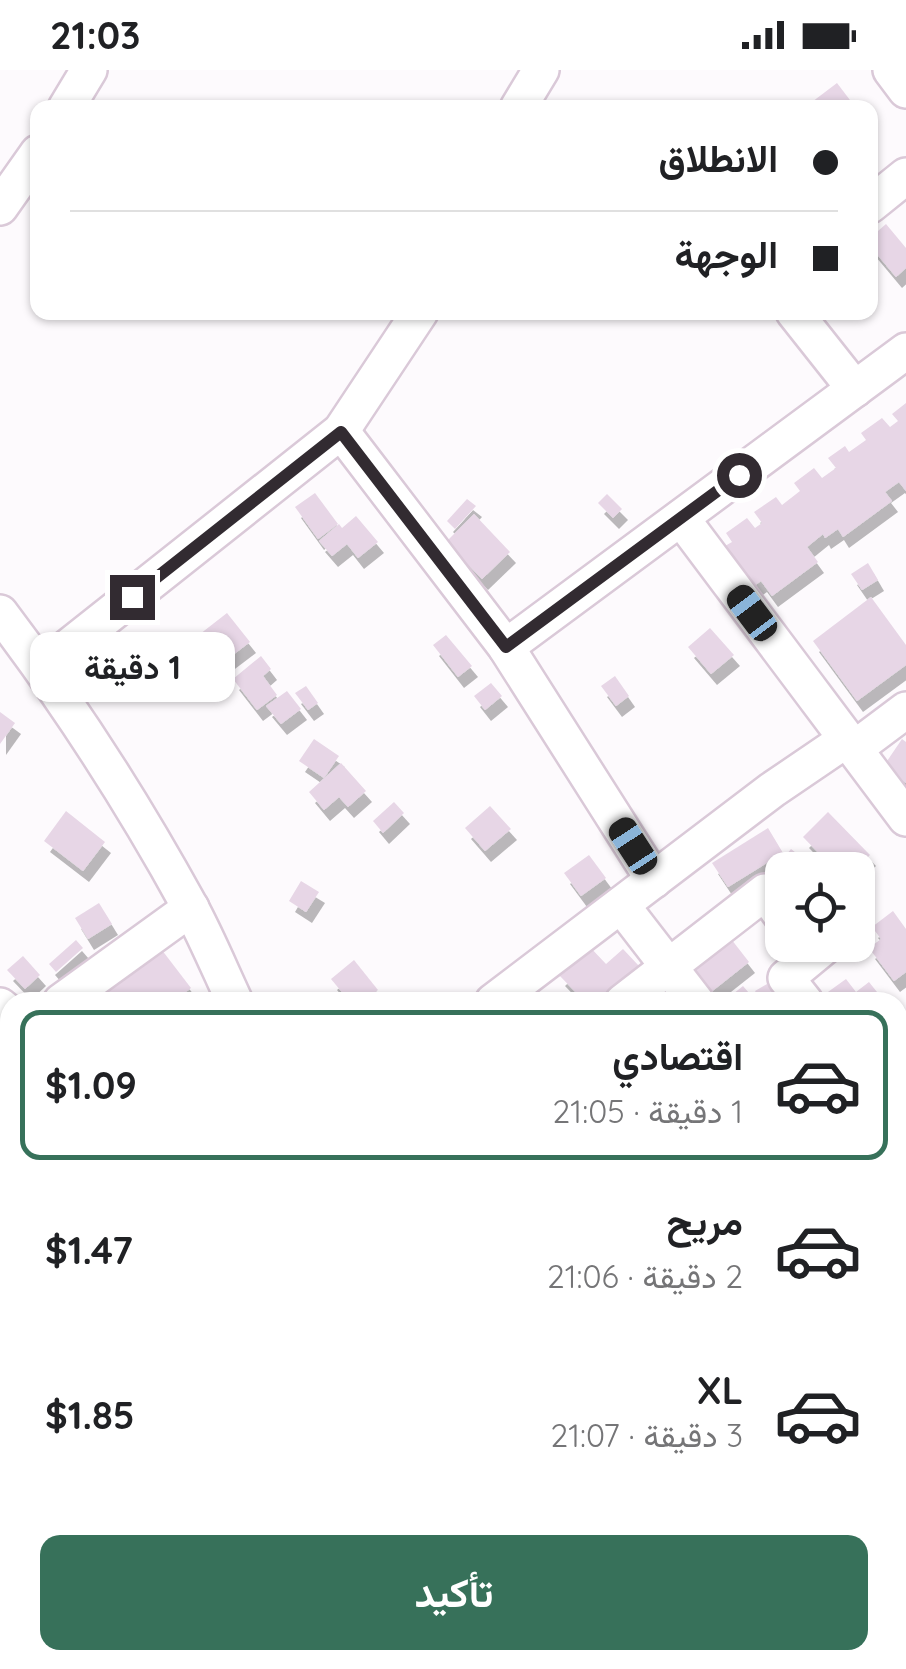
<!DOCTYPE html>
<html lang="ar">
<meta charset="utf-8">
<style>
:root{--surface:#fff;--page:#f2f2f2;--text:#202124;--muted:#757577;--line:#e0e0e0;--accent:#37715a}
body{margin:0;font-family:Quicksand,Vazirmatn,sans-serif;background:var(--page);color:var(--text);direction:rtl;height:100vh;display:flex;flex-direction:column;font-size:38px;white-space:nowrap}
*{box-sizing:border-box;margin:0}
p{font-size:32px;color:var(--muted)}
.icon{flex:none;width:55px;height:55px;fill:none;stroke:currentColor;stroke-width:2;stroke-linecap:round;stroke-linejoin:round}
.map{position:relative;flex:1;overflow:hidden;direction:ltr}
.side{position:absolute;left:0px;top:922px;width:908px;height:678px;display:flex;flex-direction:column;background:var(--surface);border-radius:30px 30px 0 0;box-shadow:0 2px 8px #0004;direction:rtl}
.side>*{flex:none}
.guide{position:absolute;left:30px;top:30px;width:848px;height:220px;border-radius:20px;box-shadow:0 2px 8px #0004;direction:rtl;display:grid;align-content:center;height:220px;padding:0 40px;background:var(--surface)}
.buttons{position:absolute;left:765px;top:782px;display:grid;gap:20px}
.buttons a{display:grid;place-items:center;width:110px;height:110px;border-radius:20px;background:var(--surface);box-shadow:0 2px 8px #0004;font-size:50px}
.end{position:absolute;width:45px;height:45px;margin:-22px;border:12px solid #322b31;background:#fff;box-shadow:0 0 0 5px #fff}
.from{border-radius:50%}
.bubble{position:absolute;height:70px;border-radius:20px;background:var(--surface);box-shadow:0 2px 8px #0004;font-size:32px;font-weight:700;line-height:70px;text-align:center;direction:rtl}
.car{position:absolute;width:30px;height:60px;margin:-30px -15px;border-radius:12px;box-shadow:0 0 8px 2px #0007;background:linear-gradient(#222 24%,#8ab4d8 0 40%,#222 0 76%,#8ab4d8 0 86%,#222 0)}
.guide b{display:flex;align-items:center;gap:35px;height:95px;font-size:38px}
.guide b+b{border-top:2px solid var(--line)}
.guide i{width:25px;height:25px;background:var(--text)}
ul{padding:18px 0 0;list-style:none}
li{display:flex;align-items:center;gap:30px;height:150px;margin:0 20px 15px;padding:0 20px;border:5px solid transparent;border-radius:20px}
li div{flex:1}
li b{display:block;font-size:38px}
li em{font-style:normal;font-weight:700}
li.selected{border-color:var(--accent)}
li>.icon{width:90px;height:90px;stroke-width:1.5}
.primary-button{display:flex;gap:20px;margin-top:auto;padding:20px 40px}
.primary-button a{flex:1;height:115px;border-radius:20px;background:var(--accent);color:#fff;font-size:40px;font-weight:700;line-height:115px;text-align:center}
.status{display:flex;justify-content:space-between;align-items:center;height:70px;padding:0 50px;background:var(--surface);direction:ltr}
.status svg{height:28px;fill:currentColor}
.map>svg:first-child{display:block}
.building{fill:#e7d6e6;filter:url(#shadow)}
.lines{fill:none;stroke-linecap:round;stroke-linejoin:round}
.minor-casing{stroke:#dac9d8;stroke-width:40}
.minor{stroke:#fff;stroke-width:35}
.route{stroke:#322b31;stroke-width:12}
</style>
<div class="status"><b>21:03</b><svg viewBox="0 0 49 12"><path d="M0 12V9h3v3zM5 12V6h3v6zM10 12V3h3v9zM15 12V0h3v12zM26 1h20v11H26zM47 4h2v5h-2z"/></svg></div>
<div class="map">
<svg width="906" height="1599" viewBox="0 0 906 1599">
<defs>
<filter id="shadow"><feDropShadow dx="6" dy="11" stdDeviation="0" flood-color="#0004"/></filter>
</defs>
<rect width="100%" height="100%" fill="#fdfafd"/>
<g class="building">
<path d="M837 13 853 34 849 38H804Z"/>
<path d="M886 154 906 178V198L896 207 870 176V168Z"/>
<path d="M906 333V421L899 412 885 422 892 431 843 467 838 459 825 468 823 464 807 477 818 492 772 526 761 511 754 516 725 476 732 472 726 463 747 448 755 458 762 453 754 442 776 427 782 435 800 421 794 413 814 398 822 408 836 398 828 388 845 376 849 382 866 370 861 363 882 348 890 357 898 351 892 344Z"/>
<path d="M315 423 338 454 318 469 295 437Z"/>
<path d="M607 424 622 439 613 448 598 433Z"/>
<path d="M467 429 476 436 455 459 447 451Z"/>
<path d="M474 444 510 482 482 509 446 472Z"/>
<path d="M356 446 378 472 358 488 347 474 332 486 319 471 339 454 342 458Z"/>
<path d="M868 493 878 510 862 520 851 504Z"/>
<path d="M871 527 906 575V595L857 631 813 571Z"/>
<path d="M227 543 250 572 213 600 191 571Z"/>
<path d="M710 558 734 585 711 604 688 577Z"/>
<path d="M446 565 472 596 458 607 433 575Z"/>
<path d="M261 586 271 599 263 606 277 625 257 640 233 609Z"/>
<path d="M615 606 629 626 616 636 601 616Z"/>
<path d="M491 613 502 626 485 640 474 626Z"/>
<path d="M306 616 318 633 308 640 295 623Z"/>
<path d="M287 621 301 639 281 654 266 636Z"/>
<path d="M0 642 15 653 0 674Z"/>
<path d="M314 669 339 686 324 708 299 691Z"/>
<path d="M902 669 906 672V713L883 697Z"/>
<path d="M341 693 366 721 348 737 339 727 324 740 309 722Z"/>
<path d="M394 732 404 743 383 763 373 751Z"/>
<path d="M490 736 511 759 485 781 465 758Z"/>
<path d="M66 741 105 772 83 801 44 771Z"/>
<path d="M828 742 870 785 854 800H835L803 767Z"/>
<path d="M768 758 783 783 728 817 712 793Z"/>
<path d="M791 779 800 786 788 800H782V804L775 798Z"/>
<path d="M589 785 606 808 581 826 564 803Z"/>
<path d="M301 811 319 822 306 842 289 831Z"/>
<path d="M99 833 112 854 88 869 75 848Z"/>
<path d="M893 841 906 859V902L894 911 869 878 881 869 872 857Z"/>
<path d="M728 865 749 892 706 926 684 899Z"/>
<path d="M76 870 83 878 56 902 49 894Z"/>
<path d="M155 871 191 918 173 932H81Z"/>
<path d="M589 876 606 894 623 879 639 896 599 932H585L559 905Z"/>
<path d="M23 886 40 905 25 919 7 900Z"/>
<path d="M354 890 378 920 362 932H350L331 909Z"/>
<path d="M846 909 856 922 869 912 885 932H814Z"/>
<path d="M767 914 778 932H761L755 921Z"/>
<path d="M743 916 755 930 753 932H723Z"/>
<path d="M906 968V1007L898 1013V974Z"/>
<path d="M898 1474 906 1485V1530L903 1532 898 1524Z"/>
</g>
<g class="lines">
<g class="minor-casing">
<g id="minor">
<path d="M891 0 906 20"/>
<path d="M66 38 89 0"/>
<path d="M518 38 541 0"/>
<path d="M870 135 906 106"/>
<path d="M0 137 38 83"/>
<path d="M794 242 855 319"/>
<path d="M341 361 506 577 654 810"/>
<path d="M681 448 906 748"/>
<path d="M0 543C70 635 133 733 189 835 206 866 220 900 235 932"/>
<path d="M506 577 906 281"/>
<path d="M42 598 341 361 420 242"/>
<path d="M854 679 906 640"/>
<path d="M621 835 696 932"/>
<path d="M61 932 191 838"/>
<path d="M493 932 772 720 847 669"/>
<path d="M623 932 765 822 782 846"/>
<path d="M805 932 786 908 826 875"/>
<path d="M0 936 10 944"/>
<path d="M0 978 10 970"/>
<path d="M898 1054 906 1065"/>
<path d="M0 1069 10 1081"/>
<path d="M0 1183 10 1176"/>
<path d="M898 1193 906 1204"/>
<path d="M0 1278 10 1290"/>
<path d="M0 1433 10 1444"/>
<path d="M898 1438 906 1449"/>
<path d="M114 1590 121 1599"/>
<path d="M242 1590 249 1599"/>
<path d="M328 1590 335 1599"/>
<path d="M652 1590 658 1599"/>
<path d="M368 1599 379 1590"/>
<path d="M682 1599 694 1590"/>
</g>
</g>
<use href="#minor" class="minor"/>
</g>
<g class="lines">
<path class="route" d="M132 527 341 362 506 577 739 405"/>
</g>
</svg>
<div class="buttons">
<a><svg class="icon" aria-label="locate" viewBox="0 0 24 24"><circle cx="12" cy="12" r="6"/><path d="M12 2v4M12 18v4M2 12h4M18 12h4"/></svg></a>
</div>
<i class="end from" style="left:739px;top:405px"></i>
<i class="end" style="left:132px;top:527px"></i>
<div class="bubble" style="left:30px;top:562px;width:205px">1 دقيقة</div>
<i class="car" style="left:752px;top:543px;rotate:323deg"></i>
<i class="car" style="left:633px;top:776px;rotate:327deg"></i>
<div class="guide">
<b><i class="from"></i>الانطلاق</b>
<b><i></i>الوجهة</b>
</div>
<section class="side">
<ul>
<li class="selected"><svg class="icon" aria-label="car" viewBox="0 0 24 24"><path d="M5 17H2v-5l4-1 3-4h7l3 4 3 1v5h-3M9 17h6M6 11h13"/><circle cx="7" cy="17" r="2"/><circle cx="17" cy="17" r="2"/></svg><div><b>اقتصادي</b><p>1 دقيقة · 21:05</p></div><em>$1.09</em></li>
<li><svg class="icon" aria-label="car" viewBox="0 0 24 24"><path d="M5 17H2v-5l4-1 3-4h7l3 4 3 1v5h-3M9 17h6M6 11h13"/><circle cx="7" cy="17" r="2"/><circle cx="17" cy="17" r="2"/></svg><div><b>مريح</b><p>2 دقيقة · 21:06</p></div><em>$1.47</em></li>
<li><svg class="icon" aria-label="car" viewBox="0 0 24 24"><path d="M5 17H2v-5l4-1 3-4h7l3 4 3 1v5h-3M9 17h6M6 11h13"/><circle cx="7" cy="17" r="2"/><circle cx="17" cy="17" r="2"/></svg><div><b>XL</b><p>3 دقيقة · 21:07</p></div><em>$1.85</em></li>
</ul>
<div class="primary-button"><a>تأكيد</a></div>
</section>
</div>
